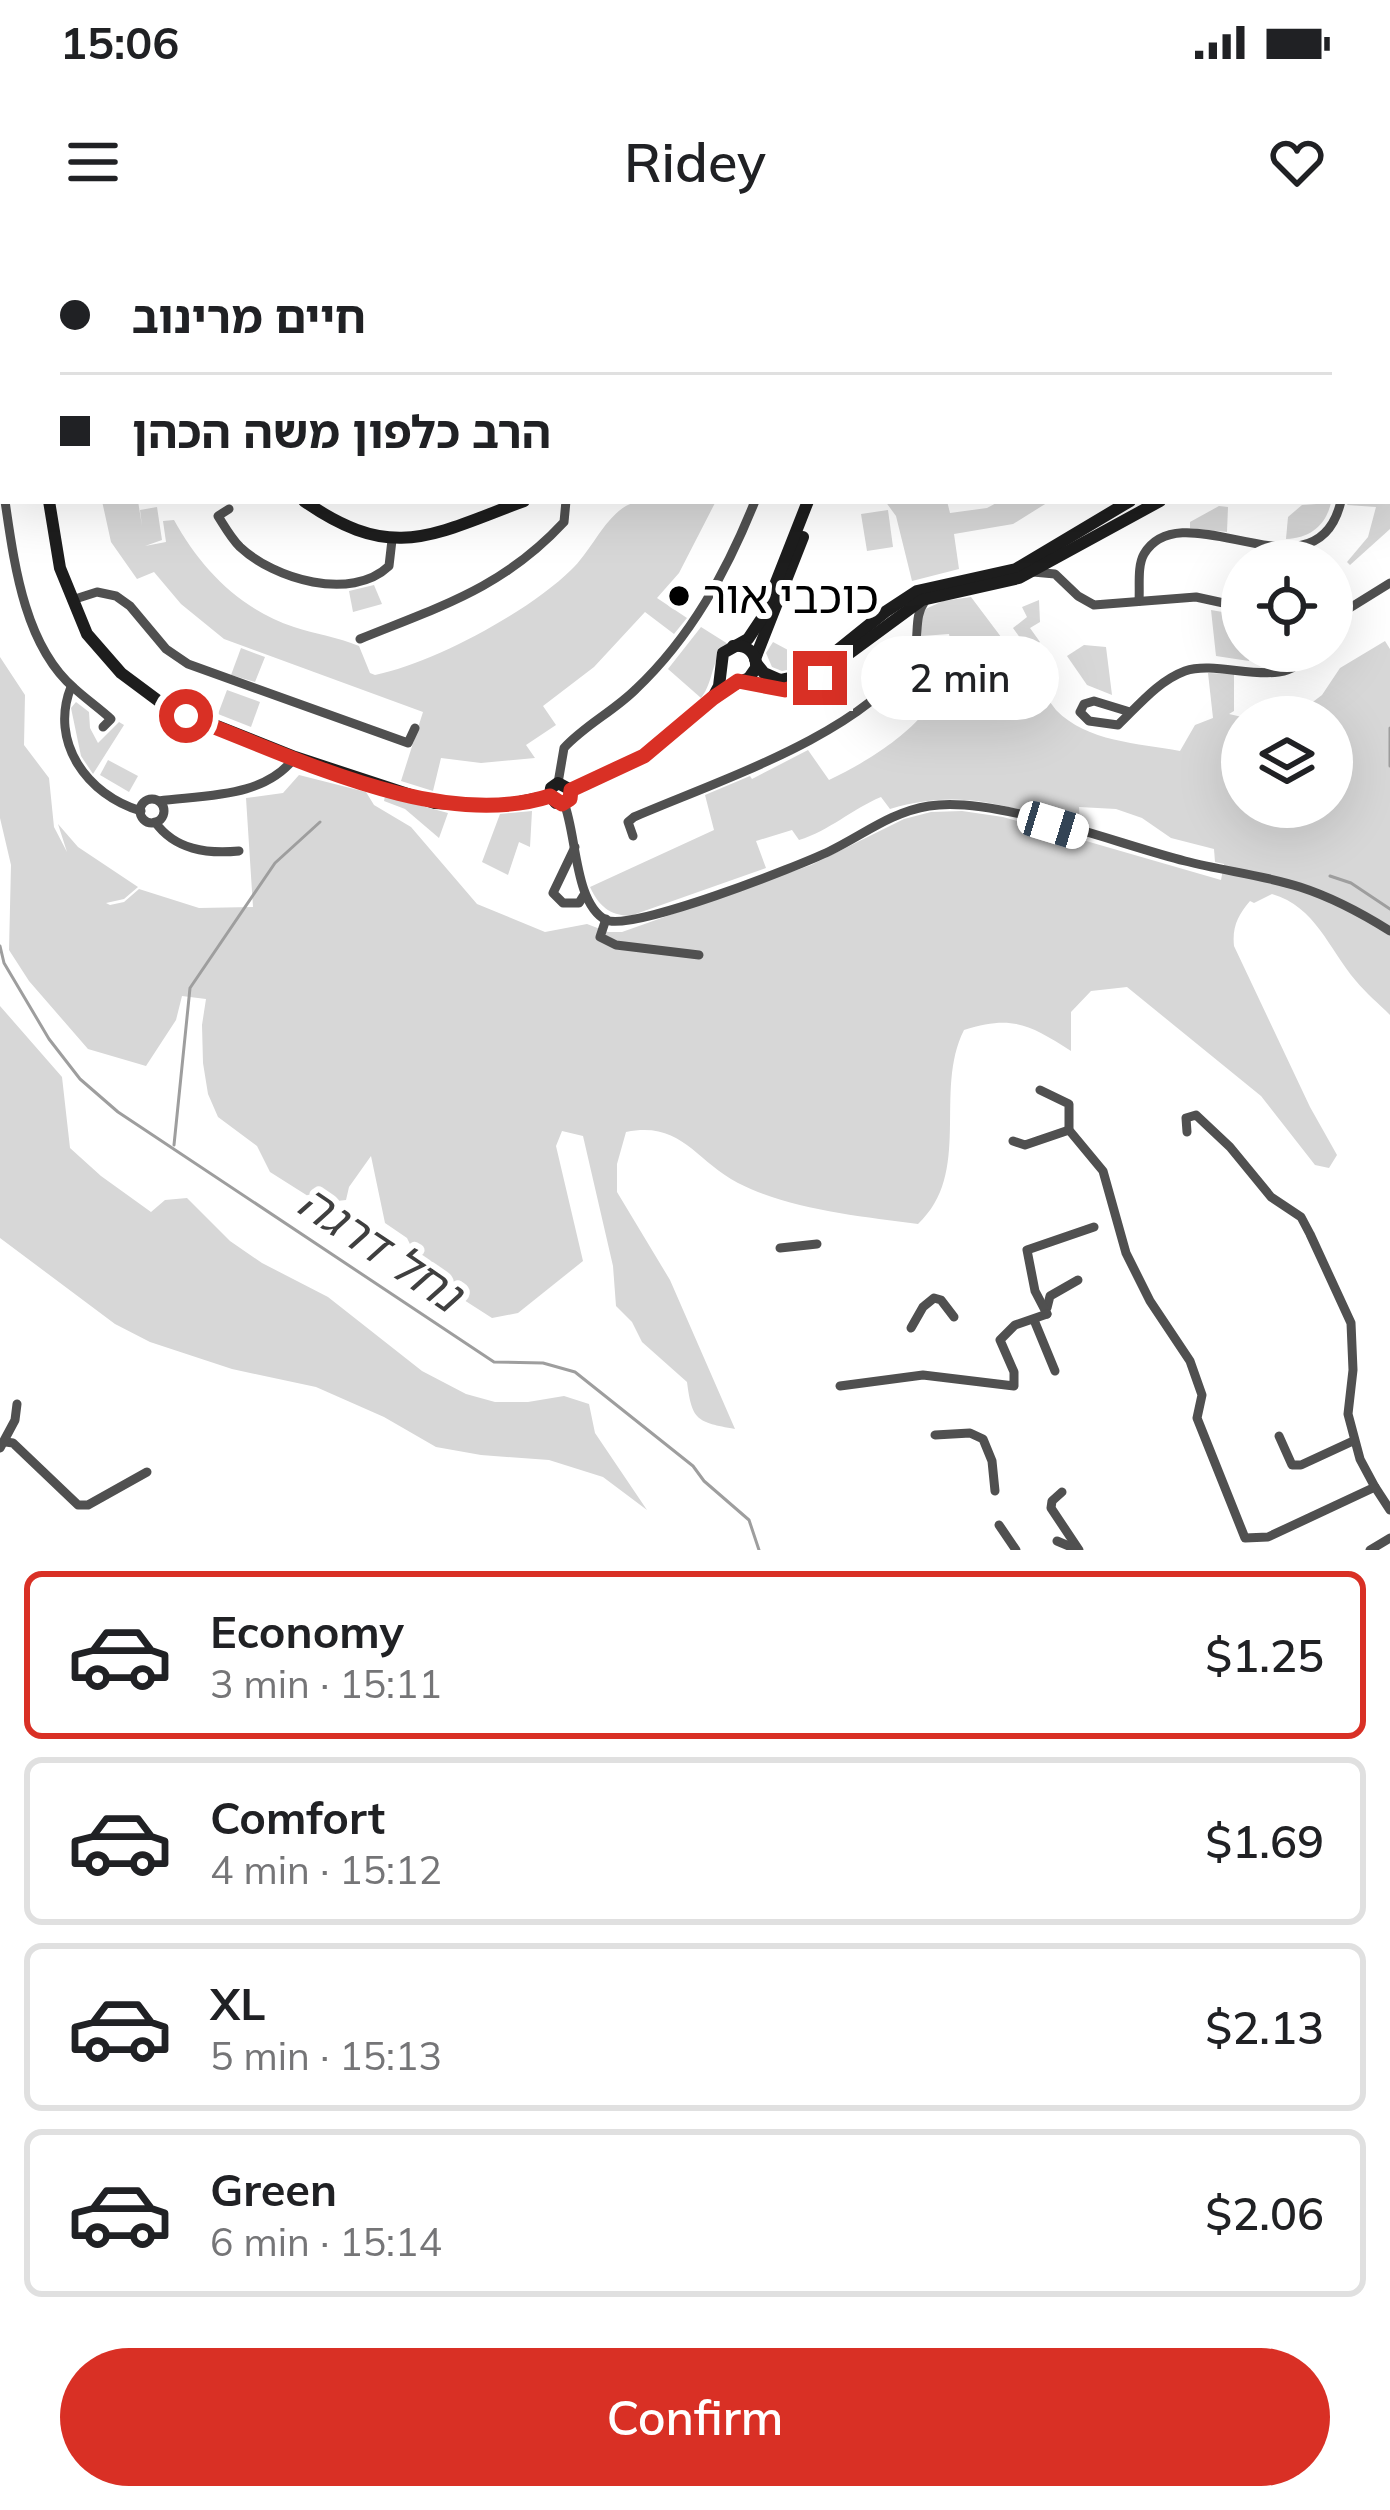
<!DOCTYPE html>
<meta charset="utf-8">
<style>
:root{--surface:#fff;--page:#f2f2f2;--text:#202124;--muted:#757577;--line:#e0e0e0;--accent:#d93025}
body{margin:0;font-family:Mulish,"Noto Sans Hebrew",sans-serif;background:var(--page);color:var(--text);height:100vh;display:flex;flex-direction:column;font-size:45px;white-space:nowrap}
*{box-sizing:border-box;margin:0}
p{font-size:39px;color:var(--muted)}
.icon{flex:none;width:66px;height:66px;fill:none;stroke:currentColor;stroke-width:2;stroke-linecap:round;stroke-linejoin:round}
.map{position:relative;height:1310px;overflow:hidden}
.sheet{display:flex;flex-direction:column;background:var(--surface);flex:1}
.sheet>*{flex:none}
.guide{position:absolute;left:0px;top:0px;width:1392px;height:264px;box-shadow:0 12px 48px #0002;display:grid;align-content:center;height:264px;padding:0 60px;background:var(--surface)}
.tools{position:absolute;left:1221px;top:300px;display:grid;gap:24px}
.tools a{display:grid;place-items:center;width:132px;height:132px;border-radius:50%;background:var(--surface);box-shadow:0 12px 48px #0002;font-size:60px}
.end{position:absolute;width:54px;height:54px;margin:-27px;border:15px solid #d93025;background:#fff;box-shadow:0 0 0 6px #fff}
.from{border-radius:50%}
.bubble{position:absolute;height:84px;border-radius:42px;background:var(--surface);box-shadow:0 12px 48px #0002;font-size:39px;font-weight:600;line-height:84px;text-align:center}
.car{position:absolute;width:36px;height:72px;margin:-36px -18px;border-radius:15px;box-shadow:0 0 9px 3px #0007;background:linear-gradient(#fff 24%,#345 0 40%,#fff 0 76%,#345 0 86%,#fff 0)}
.guide b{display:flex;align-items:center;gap:42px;height:114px;font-size:45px}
.guide b+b{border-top:3px solid var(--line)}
.guide i{width:30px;height:30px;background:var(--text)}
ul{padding:21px 0 0;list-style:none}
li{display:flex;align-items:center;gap:36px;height:168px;margin:0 24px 18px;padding:0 36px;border:6px solid var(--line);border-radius:18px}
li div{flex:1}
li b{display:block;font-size:45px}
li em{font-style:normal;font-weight:600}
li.current{border-color:var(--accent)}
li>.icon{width:108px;height:108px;stroke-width:1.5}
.button{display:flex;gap:24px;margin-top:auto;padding:24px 60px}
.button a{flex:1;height:138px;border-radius:72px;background:var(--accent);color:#fff;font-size:48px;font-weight:600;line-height:138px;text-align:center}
.status{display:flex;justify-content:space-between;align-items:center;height:84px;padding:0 60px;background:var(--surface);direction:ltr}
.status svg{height:33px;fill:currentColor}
header{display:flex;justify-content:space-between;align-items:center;height:156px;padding:0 60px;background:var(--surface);font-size:54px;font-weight:600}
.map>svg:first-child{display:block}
.green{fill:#d7d7d7}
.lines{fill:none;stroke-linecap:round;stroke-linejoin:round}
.stream{stroke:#9e9e9e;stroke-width:3}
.street{stroke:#505050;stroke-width:9}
.secondary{stroke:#1d1d1d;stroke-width:12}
.route{stroke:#d93025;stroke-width:15}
.poi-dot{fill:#000;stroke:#fff;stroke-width:4.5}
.labels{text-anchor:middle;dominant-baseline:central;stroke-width:12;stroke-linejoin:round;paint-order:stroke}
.poi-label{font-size:45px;fill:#000;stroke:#fff;text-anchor:start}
.water-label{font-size:48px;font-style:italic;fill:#3f3f3f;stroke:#fff}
</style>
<div class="status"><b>15:06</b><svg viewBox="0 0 49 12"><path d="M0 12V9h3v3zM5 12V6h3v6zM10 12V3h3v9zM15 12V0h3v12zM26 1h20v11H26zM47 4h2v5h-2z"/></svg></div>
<header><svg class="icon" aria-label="menu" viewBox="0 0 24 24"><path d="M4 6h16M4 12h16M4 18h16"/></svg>Ridey<svg class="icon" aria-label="heart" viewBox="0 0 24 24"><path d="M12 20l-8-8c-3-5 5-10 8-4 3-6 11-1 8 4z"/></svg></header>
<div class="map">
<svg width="1390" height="1310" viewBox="0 0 1390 1310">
<rect width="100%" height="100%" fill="#fff"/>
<g class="green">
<path d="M1390 258V289L1350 325 1347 322 1368 297 1376 267 1347 265 1349 261H1389Z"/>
<path d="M102 261H138L142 286 140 270 157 267 162 300 145 306 166 302 163 281 174 280C201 329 240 369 294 387 315 394 338 397 359 406L370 433 375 435C434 423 528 372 571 330 592 311 607 271 633 263 656 255 691 261 716 261L679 333 657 358 687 378 674 394 645 372 594 427 543 466 556 485 526 505 535 518 481 523 441 518 433 551 401 541 423 472 224 399 181 364 154 332 137 339 111 302Z"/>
<path d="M885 261H947L950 273 987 268 1000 261H1050L1013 284 954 294 959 329 912 341 896 276Z"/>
<path d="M1331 263C1325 287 1309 298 1286 299L1288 277 1302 265Z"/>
<path d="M1219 266 1228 267 1227 292 1190 288V282Z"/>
<path d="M888 270 893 307 867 311 861 274Z"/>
<path d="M374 345 382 364 353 372 349 351Z"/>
<path d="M971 357 1056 470C1087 502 1138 503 1180 511L1195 485 1213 478 1208 433 1234 434V471L1229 474 1242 477V567H1332V477H1293L1322 455 1340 428 1385 401 1390 409V775C1379 764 1366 753 1356 741 1328 708 1316 667 1272 654L1254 663 1250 661C1238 675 1232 687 1234 706L1310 867 1337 915 1329 928 1315 925 1261 856 1127 747 1091 751 1071 772V811C1029 784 1012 775 964 790 933 851 973 933 918 984 859 976 791 970 738 943 694 920 682 881 626 892L617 924V952L670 1040 735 1189C697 1182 692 1181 687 1142L642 1102 632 1082 616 1066 613 1026 583 896 562 891 556 906 583 1021 518 1073 492 1078 425 1035 407 998 385 983 371 916 349 947 346 960 319 963 270 932 257 906 218 877 208 854 203 823 202 785 206 759 182 756 176 780 146 826 88 809 29 741 9 710 11 625 0 578V417L25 455 24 505 49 538 54 587 67 612 58 584 78 607 138 647 124 659 106 663 110 665 124 662 139 649 199 668 253 667 246 558 283 553 299 535 366 552 374 565 411 587 477 664 545 692 587 684 608 692H622L811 625 904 579 931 572 962 571 1003 577 1221 640 1224 624 1215 622 1214 609 1171 598 1142 578 1116 569 1079 567 1080 586C1008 568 965 547 890 569L881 557C852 569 829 591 799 600L792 590 756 601 766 628 630 676C609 675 599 666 590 647L714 590 705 555 750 536 752 539 808 510 829 540C882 515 964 463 949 394L922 396 921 371 943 361Z"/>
<path d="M1039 360 1040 382 1030 388 1040 402 1029 410 1013 388 1027 377 1022 367Z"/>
<path d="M1211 370 1234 374 1232 389 1242 393V411H1251L1249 421 1216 416Z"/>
<path d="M701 387 728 404C710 419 715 440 701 458L668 429Z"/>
<path d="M773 402 788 410 801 427 782 431 772 427 766 413Z"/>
<path d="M1084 405 1106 407 1112 455 1087 445 1067 416Z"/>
<path d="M241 408 265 417 255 442 231 435Z"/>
<path d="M227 450 260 462 251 487 218 474Z"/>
<path d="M76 462 89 472 90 488 98 503 119 482 124 485 93 534 81 516 71 468Z"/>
<path d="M108 520 138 536 129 552 100 535Z"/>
<path d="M385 556 448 573 439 598 405 569 384 561Z"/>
<path d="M532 571 530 607 519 602 508 635 482 622 500 574Z"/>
<path d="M0 766 62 837 70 908 101 936 151 972 165 960 187 958 230 1001 262 1023 328 1057 422 1131 466 1154 495 1162H528L564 1156 589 1164 595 1193 647 1270 603 1237 549 1220 481 1215 436 1207 384 1177 316 1147 232 1129 150 1102 115 1084 0 998Z"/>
</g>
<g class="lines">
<g class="stream">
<path d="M1390 488V526"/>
<path d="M1330 636 1351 643 1390 669"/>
<path d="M0 706 4 723 49 799 80 839 118 872 494 1122 543 1123 575 1132 693 1226 704 1241 749 1280 759 1310"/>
<path d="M174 905 190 748 275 623 320 582"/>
</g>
<g class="street">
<path d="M78 3V0"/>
<path d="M176 3 177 0"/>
<path d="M435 3 437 0"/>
<path d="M531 3 532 0"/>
<path d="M609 3 611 0"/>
<path d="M930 3 932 0"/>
<path d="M1152 3 1154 0"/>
<path d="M1389 88H1390"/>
<path d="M5 261C14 322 24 405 74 448 86 459 99 468 111 479L103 487"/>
<path d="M229 269 218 276C225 287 231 298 240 307 274 339 351 362 389 326L392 300"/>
<path d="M1033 332 1055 334 1078 356 1094 365 1196 357 1242 367"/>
<path d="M72 360 97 352 116 356 130 366 166 409 188 424 408 503 415 488"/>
<path d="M1139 361C1140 347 1137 326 1144 314 1183 248 1317 366 1341 261"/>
<path d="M1332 379 1390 343"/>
<path d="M360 399C441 366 503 348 564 282L566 261"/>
<path d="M71 447C49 502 87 555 141 571"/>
<path d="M1130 472 1094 461 1084 464 1080 472 1089 481 1118 485C1138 466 1158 441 1185 431 1222 418 1288 454 1308 411"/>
<path d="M558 543 564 508C585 485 614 471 636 449 691 397 727 331 755 261"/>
<circle cx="152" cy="571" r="12"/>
<path d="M159 561C205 555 265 558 295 517"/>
<path d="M564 563C577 595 574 663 606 680 631 692 799 626 830 611 863 595 891 572 929 566 994 555 1117 604 1185 621 1223 631 1263 635 1300 647 1331 657 1363 674 1390 691"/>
<path d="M155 582C175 610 207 614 239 611"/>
<path d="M633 596 628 582 634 577C715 542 859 495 909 422 923 402 911 380 925 361"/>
<path d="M575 607 553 653 563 663H579L584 655"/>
<path d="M606 679 600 697 616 705 699 715"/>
<path d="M1040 850 1069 864V890L1103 931 1126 1013 1150 1061 1190 1121 1202 1155 1197 1178 1245 1298 1268 1297 1375 1247 1390 1270"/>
<path d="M1187 892 1186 878 1196 875 1230 907 1271 957 1301 977 1310 994 1351 1083 1353 1130 1348 1174 1360 1219 1375 1247"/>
<path d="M1013 901 1025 905 1069 890"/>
<path d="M780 1008 817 1004"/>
<path d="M1047 1068 1050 1056 1078 1040"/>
<path d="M1047 1074 1035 1051 1027 1010 1094 987"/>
<path d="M1034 1080 1055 1131"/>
<path d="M911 1088 923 1067 934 1058 941 1060 954 1077"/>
<path d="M840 1146 923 1135 1014 1146V1132L1000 1100 1015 1085 1047 1074"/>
<path d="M935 1195 970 1193 983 1199 992 1221 995 1251"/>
<path d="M1279 1196 1292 1225H1301L1353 1201"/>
<path d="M6 1202 13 1203 78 1265H88L147 1232"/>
<path d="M0 1208 15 1180 17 1164"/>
<path d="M1062 1252 1052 1261 1051 1268 1079 1310"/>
<path d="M999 1285 1016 1310"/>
<path d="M1057 1301 1078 1310"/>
<path d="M1370 1310 1390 1298"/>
</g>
<g class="secondary">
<path d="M121 3 122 0"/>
<path d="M364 3 366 0"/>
<path d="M767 3 822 0"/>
<path d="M1011 3 1013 0"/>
<path d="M1076 3 1078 0"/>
<path d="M1087 3 1089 0"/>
<path d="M1389 209H1390"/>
<path d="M1389 218H1390"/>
<path d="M49 261 60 328 87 394 121 433 164 465 295 517 435 563 498 566 550 556"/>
<path d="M304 261C393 323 432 295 524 261"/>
<path d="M755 419 803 297"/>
<path d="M756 423 764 433 780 440 808 434 885 372 917 351 1016 329 1130 261"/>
<path d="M745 440 779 449 805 446 922 360 1019 338 1160 261"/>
<path d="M713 457 719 446 723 413 748 399 762 378 808 261"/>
<path d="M571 550 645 516 722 450 749 438 756 428C757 413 747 404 733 406"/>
<path d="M550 556 551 548 558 543 571 550"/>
<path d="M550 556 556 563H564L570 558 571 550"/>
</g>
</g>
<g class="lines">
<path class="route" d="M186 476C291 515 438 592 550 556L562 564 570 559 571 550 644 516 713 458 738 441 785 450 820 438"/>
</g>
<circle class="poi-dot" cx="679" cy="356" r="12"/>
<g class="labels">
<g class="poi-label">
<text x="703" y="356">כוכבי אור</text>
</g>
<g class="water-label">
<text transform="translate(381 1007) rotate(34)">נחל דרגה</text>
</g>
</g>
</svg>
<div class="tools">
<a><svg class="icon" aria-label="locate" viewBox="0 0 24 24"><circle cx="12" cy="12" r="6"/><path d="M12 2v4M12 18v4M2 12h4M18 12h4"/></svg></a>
<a><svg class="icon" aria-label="layers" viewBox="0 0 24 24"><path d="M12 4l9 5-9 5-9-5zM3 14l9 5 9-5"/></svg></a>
</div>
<i class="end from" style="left:186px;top:476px"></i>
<i class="end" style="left:820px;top:438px"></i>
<div class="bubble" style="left:861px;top:396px;width:198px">2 min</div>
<i class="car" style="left:1053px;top:585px;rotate:107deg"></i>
<div class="guide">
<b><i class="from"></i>חיים מרינוב</b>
<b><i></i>הרב כלפון משה הכהן</b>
</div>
</div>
<section class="sheet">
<ul>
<li class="current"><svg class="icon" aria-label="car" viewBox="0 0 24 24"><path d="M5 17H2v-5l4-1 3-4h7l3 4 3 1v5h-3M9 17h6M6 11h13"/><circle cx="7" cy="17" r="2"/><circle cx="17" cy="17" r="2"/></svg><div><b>Economy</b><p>3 min · 15:11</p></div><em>$1.25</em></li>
<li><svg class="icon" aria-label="car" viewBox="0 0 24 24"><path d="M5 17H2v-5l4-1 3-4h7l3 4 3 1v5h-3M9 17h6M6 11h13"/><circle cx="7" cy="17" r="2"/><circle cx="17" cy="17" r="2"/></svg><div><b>Comfort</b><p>4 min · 15:12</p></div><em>$1.69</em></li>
<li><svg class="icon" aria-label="car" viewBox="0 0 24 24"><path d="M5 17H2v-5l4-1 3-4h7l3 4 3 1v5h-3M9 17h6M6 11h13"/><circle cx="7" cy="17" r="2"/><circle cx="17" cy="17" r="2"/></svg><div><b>XL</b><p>5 min · 15:13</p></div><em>$2.13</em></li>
<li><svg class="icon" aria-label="car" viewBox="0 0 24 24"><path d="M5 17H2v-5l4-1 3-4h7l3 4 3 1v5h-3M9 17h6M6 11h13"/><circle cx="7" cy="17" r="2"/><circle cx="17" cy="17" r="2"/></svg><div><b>Green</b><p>6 min · 15:14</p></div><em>$2.06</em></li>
</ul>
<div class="button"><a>Confirm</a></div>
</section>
